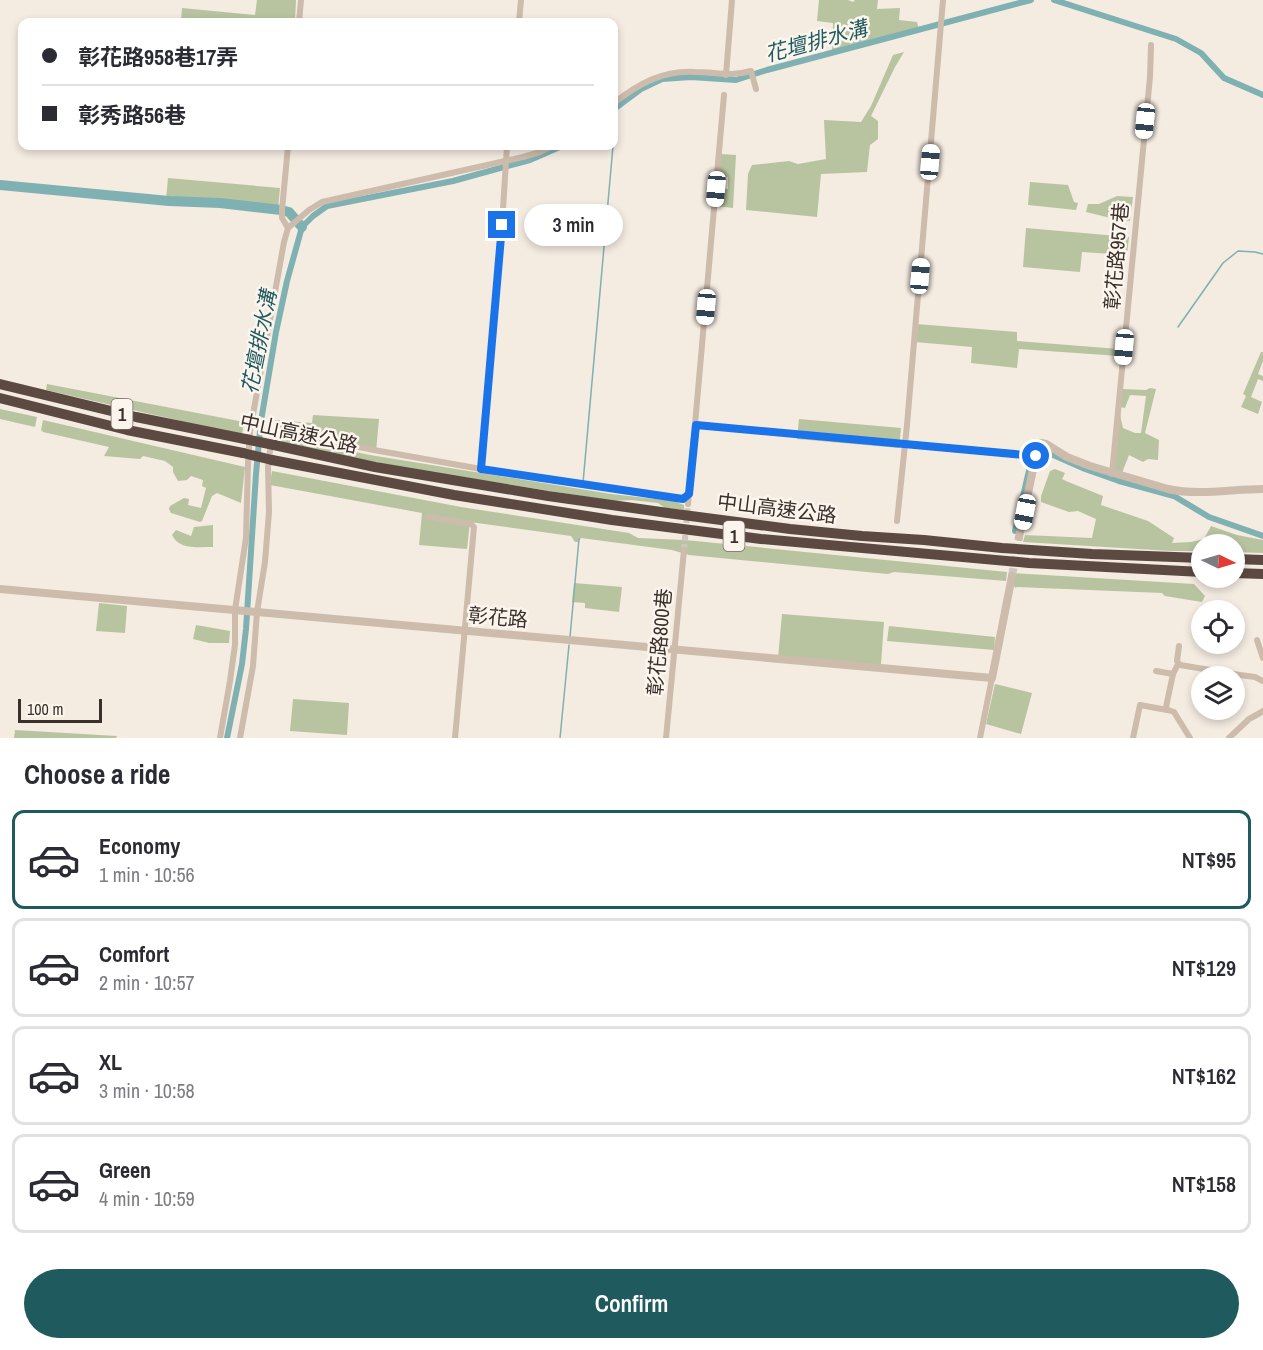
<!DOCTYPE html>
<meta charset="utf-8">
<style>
:root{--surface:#fff;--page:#f2f2f3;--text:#2b2b33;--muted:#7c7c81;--line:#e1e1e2;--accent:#1f5a5e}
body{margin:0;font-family:"Archivo Narrow","Noto Sans TC",sans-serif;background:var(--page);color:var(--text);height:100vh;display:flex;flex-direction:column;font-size:22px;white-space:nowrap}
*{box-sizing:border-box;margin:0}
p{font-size:20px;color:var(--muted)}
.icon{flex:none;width:33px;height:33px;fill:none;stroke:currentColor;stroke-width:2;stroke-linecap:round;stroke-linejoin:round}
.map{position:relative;height:738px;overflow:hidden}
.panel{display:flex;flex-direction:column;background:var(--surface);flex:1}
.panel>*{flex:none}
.banner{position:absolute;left:18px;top:18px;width:600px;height:132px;border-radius:12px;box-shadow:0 3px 9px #0003;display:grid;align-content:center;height:132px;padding:0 24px;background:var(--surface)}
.needle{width:39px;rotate:95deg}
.controls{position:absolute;left:1191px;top:534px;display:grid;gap:12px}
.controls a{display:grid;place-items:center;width:54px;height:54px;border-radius:50%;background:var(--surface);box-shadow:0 3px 9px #0003;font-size:30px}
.scale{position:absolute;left:18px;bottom:15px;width:84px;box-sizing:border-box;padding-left:6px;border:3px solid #3b302b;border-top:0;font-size:16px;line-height:21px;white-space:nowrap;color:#3b302b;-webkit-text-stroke:4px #fbf5ee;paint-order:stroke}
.end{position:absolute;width:27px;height:27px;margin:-14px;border:8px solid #1a73e8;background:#fff;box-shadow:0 0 0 3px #fff}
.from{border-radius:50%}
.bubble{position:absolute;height:42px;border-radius:21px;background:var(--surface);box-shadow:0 3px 9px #0003;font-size:20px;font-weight:600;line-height:42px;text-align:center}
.car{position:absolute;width:18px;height:36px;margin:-18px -9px;border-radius:8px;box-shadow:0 0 4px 2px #0007;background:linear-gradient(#fff 24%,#345 0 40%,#fff 0 76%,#345 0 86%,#fff 0)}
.banner b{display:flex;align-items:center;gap:21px;height:57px;font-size:22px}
.banner b+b{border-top:2px solid var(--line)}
.banner i{width:15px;height:15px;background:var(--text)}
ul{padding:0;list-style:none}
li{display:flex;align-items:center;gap:18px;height:99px;margin:0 12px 9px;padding:0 12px;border:3px solid var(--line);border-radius:12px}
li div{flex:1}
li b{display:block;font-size:22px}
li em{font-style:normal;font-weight:600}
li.on{border-color:var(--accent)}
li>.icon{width:54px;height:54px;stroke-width:1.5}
h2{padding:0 24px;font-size:27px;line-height:72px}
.action{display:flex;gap:12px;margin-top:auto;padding:12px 24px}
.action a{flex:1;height:69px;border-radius:36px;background:var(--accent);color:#fff;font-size:24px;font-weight:600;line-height:69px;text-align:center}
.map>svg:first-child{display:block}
.green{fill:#b8c4a0}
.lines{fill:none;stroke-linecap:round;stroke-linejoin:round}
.stream{stroke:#7fb0b2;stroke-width:1.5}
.canal{stroke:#7fb0b2;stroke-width:6}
.river{stroke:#7fb0b2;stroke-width:10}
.minor-tunnel{stroke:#cfc6bd;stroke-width:6;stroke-dasharray:6 3;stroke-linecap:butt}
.tertiary-tunnel{stroke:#cfc6bd;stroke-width:8;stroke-dasharray:8 4;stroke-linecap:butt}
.minor{stroke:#cdbbac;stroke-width:6}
.tertiary{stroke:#cdbbac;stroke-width:8}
.motorway{stroke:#5c4a42;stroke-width:10}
.motorway-bridge{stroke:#5c4a42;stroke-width:10}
.route{stroke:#1a73e8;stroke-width:8}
.labels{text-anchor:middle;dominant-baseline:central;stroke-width:5;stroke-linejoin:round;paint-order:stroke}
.shield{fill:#fbf5ee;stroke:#756b66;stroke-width:1.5}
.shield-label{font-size:18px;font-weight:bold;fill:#3b302b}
.street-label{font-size:20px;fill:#3b302b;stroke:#fbf5ee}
.water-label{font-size:21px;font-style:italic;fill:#1f5a5e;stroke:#fbf5ee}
</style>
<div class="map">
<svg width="1263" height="738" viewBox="0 0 1263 738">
<rect width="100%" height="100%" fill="#f4ebe1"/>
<g class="green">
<path d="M257 0H296L295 22H181L182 8 255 15Z"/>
<path d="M819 0H848L853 2 855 0H878L877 9 900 8 899 20 917 22 919 30 832 55 833 23 817 21Z"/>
<path d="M904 52 895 67 871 116 878 121V139L870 145 867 172 821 174 817 217 746 210 748 174 752 165 789 161 798 164 826 159 824 120 861 122 871 106 893 55Z"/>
<path d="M721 154 736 155 733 208 715 206 718 189H728V177H719Z"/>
<path d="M168 178 280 188 278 209 166 199Z"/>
<path d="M1030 182 1068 185 1074 202 1078 203 1076 210 1028 205Z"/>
<path d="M1117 196 1133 197 1130 221 1119 220 1086 212 1088 204H1099Z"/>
<path d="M1026 228 1129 237 1127 255 1082 252 1080 272 1023 267Z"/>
<path d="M916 324 1017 332V341L1119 349V356L1019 349 1017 368 971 363 972 347 915 342Z"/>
<path d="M1261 352H1263V361L1258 374 1263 376V381L1258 379 1251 397 1262 402 1258 414 1241 407 1246 396 1243 394Z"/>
<path d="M47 384 244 422 242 435 46 390Z"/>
<path d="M1150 388 1156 389 1145 433 1159 440 1158 460 1148 459 1143 462 1129 455 1122 473 1114 470 1120 415 1123 428 1135 433H1141L1146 396 1130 395 1125 408 1120 407 1122 389 1146 390Z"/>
<path d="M0 409 37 417 35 427 0 419Z"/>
<path d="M313 415 379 419 376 452 293 438 275 431V420L312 423Z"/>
<path d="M799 419 901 428 899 448 797 439Z"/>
<path d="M43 420 245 467 241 503 217 493 212 496 202 521 200 522 171 513 169 509 170 506 184 498 189 499 188 505 201 508 206 488 202 486 203 480 191 476 187 480 178 481 173 472V467L165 461 143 456 140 459 104 456 109 447 43 432 41 430Z"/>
<path d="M283 437 370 455 611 494 674 501 684 505V510L665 508 658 503 631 500 613 501 418 470 280 444Z"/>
<path d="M1055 469 1065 473 1062 479 1066 481 1103 496 1101 505 1148 521 1174 538 1172 543 1191 542 1204 539 1211 526 1237 535 1263 540V553L1235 552 1234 544H1202L1201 551H1171L1023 542 1025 535 1092 538 1096 519 1078 511 1069 512 1041 502V496L1050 471Z"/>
<path d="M272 471 461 507 629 533 638 538 685 540 1007 572 1006 581 894 572 888 574 689 555 672 550 581 538 578 542H575L571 536 470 522 467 549 419 545 422 513 270 485Z"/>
<path d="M213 525V547C198 547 179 550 172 535L176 530 191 536 194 527Z"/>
<path d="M1012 573 1194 584 1205 596 1202 602 1165 596 1162 593 1017 587 1015 588 1013 583Z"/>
<path d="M574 583 622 587 619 612 585 608V603L572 602Z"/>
<path d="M99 603 127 606 125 633 96 631Z"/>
<path d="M782 614 884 622 881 664 878 667 778 658Z"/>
<path d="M196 625 230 631 229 643H209L193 639Z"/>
<path d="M889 626 995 637 994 650 887 641Z"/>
<path d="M995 684 1032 693 1021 734 986 724Z"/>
<path d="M293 699 349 703 347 735 290 731Z"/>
<path d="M15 730 117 736 116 738H14Z"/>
</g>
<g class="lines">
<g class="stream">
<path d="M614 139V129"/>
<path d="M1178 327 1223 263 1238 251 1255 252 1263 254"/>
<path d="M583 483 613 146"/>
<path d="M570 637 579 539"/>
<path d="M560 738 569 645"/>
</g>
<g class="canal">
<path d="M1054 0 1176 39 1201 53 1224 78 1263 95"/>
<path d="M614 109 641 89 662 79 691 77 736 80 767 70 1031 0"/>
<path d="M1035 447 1085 469 1119 481 1174 496 1209 517 1263 536"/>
<path d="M1015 531 1031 462"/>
<path d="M227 738 242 664 246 629 256 474 261 421 276 332 287 281 302 227 313 216 327 206 453 181 530 160 562 146"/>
</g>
<path class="river" d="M0 185 169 201 220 203 281 210 289 212 302 227"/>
<path class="minor-tunnel" d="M684 550 688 504"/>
<path class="tertiary-tunnel" d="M1012 576 1019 537"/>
<g class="minor">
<path d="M299 22 301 0"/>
<path d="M519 22 521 0"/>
<path d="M726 75 732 0"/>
<path d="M614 103C638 84 663 70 695 72 716 72 730 77 751 71L756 89"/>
<path d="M288 146 282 210V218L288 228"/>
<path d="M696 425 1036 456"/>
<path d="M272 434 285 432 374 450 481 469 683 499 689 494"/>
<path d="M481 469 502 225 507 146"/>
<path d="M1112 474 1150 77 1151 45"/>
<path d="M688 504 724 95"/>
<path d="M429 517 471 524 474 527 455 738"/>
<path d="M897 521 907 425 943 0"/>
<path d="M1257 640 1263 658"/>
<path d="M1179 646 1177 661 1180 665 1240 675 1255 677 1263 681"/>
<path d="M1178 664 1173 674 1166 707 1168 710 1174 712 1190 738"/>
<path d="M1156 671 1173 674"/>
<path d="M220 738 230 681 235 645V610L246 538 248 463 250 431 284 242 288 228 309 210 322 202 523 157 540 152 552 146"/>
<path d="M240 738 253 666 257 612 265 562 269 512 268 467 271 443"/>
<path d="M666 738 684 550"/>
<path d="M980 738 992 678"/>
<path d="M1133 738 1140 705 1167 710"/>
<path d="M1229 738 1249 719 1260 713 1263 711"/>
</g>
<g class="tertiary">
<path d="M1019 537 1038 445 1041 443 1046 444 1067 457 1090 466 1168 489C1199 496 1232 489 1263 489"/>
<path d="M0 589 992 678 1012 576"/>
</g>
<g class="motorway">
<path d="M0 384 136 417 245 439"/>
<path d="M0 398 127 430 243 453"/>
<path d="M274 445 375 467 548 496 668 513 790 529 862 536 924 540 1002 548 1092 554 1202 558"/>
<path d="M272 460 454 495 612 520 761 539 1029 563 1202 572"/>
<path d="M1234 559 1263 560"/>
<path d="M1234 573 1263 574"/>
</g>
<g class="motorway-bridge">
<path d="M245 439 274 445"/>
<path d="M243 453 272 460"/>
</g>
</g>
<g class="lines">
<path class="route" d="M502 225 481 469 683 499 689 494 696 425 1036 456"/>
</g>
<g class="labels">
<g class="shield">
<rect x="111.5" y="399" width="21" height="30" rx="4.5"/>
<rect x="723.5" y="521" width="21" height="30" rx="4.5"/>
</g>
<g class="shield-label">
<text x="122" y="414">1</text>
<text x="734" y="536">1</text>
</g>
<g class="street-label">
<text transform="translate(1116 256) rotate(-85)">彰花路957巷</text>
<text transform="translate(299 433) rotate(12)">中山高速公路</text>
<text transform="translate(777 508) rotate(7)">中山高速公路</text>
<text transform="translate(498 617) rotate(5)">彰花路</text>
<text transform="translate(659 642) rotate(-85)">彰花路800巷</text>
</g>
<g class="water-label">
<text transform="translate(816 41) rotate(-15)">花壇排水溝</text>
<text transform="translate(259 342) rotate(-79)">花壇排水溝</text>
</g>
</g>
</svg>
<div class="controls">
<a><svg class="needle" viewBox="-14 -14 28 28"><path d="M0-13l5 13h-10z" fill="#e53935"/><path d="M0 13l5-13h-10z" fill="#7c7c81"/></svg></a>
<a><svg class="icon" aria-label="locate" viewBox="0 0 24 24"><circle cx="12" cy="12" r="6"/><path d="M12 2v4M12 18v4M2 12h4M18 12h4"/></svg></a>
<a><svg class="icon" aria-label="layers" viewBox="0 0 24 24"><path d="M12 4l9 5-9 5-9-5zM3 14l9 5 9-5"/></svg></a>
</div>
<div class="scale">100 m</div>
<i class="end from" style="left:1036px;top:456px"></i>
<i class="end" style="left:502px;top:225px"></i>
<div class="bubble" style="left:524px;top:204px;width:99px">3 min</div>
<i class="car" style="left:1145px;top:121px;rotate:186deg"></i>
<i class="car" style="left:930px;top:162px;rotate:5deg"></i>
<i class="car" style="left:716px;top:189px;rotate:185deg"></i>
<i class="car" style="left:920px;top:276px;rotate:5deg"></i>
<i class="car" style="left:706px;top:307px;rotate:185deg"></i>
<i class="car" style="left:1124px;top:347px;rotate:185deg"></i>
<i class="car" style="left:1025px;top:512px;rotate:191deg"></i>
<div class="banner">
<b><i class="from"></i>彰花路958巷17弄</b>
<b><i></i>彰秀路56巷</b>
</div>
</div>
<section class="panel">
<h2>Choose a ride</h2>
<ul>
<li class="on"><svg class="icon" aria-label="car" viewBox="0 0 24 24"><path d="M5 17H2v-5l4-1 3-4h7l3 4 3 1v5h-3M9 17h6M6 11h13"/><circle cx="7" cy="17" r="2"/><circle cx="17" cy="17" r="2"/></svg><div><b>Economy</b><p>1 min · 10:56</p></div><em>NT$95</em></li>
<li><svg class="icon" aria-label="car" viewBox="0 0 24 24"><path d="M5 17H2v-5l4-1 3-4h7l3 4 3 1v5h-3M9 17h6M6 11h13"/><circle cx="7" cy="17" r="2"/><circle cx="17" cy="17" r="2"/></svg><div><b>Comfort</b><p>2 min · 10:57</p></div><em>NT$129</em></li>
<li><svg class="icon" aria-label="car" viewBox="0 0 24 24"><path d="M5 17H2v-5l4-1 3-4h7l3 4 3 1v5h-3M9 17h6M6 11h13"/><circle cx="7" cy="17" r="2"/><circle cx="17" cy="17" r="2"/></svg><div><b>XL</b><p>3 min · 10:58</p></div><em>NT$162</em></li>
<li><svg class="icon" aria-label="car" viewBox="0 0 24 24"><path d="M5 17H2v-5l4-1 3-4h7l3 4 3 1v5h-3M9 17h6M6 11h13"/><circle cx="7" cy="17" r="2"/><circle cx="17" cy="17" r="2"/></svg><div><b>Green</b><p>4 min · 10:59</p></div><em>NT$158</em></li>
</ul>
<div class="action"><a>Confirm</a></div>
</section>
